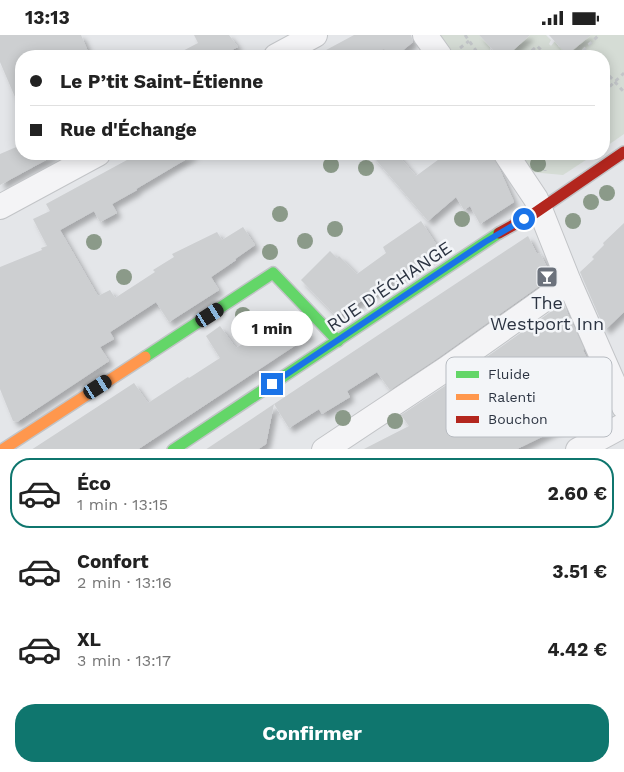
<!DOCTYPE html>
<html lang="fr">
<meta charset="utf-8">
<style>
:root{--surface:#fff;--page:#f6f6f6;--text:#222;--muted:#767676;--line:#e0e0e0;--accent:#0f766e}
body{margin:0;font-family:"Work Sans",sans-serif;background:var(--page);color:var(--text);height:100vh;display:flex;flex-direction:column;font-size:19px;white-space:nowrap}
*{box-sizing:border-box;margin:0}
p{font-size:16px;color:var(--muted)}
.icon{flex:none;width:28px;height:28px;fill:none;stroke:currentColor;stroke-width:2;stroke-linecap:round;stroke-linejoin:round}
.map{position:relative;height:414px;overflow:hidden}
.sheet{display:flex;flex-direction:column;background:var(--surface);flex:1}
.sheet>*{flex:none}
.top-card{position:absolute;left:15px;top:15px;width:595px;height:110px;border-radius:20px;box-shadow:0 2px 12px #0003;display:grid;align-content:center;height:110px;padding:0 15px;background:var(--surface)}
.end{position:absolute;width:22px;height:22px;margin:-11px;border:6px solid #1a73e8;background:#fff;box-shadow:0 0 0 2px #fff}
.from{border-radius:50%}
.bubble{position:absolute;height:35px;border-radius:18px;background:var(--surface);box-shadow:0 2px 12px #0003;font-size:16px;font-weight:700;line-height:35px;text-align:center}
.car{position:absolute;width:15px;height:30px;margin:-15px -8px;border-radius:6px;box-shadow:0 0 4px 1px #0007;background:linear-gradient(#222 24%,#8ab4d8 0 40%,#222 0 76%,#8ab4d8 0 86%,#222 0)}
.top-card b{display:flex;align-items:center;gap:18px;height:48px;font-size:19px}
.top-card b+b{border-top:1px solid var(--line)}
.top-card i{width:12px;height:12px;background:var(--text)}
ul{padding:9px 0 0;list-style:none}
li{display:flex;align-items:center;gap:15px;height:70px;margin:0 10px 8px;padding:0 5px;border:2px solid transparent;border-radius:20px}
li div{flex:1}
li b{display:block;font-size:19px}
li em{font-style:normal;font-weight:700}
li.selected{border-color:var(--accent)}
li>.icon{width:45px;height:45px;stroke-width:1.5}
.action{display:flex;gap:10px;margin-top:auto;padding:10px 15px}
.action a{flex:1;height:58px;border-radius:20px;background:var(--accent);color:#fff;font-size:20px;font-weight:700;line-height:58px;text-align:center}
.status{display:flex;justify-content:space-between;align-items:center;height:35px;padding:0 25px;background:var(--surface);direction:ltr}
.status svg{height:14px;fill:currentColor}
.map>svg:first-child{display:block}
.green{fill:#d5dcd5}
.building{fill:#cdcfd1;filter:url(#shadow)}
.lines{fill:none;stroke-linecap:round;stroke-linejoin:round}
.street-casing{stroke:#c2c4c7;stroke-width:26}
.fast-casing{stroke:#c2c4c7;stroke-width:14}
.slow-casing{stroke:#c2c4c7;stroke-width:14}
.jam-casing{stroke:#c2c4c7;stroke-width:14}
.path{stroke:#c2c5c8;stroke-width:3;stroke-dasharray:4 4;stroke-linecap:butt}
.street{stroke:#f4f4f6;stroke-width:24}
.fast{stroke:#63d668;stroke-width:11}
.slow{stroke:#ff974d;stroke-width:11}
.jam{stroke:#b3261e;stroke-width:11}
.tree{fill:#8b9a89}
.route{stroke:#1a73e8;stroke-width:6}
.labels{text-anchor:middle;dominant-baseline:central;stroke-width:5;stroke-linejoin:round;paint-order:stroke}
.street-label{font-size:18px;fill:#2c3442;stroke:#f3f5f8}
.poi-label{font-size:18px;fill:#2c3442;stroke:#f3f5f8}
.key{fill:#f3f5f8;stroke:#b7bbc1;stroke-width:1}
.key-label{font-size:14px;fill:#2c3442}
</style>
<div class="status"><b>13:13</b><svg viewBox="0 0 49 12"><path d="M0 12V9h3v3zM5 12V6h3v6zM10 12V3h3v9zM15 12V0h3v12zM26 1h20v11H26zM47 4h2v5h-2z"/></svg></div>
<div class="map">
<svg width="624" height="415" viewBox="0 0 624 415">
<defs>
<filter id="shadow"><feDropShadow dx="4.5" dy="4.5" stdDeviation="2.5" flood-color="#0004"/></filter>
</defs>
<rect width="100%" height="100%" fill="#e4e6e9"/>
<g class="green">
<path d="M440 0H479L490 12V15L494 16 499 21H456Z"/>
<path d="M530 0H546L551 5 549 9 551 11 555 6 559 12H562L567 20 573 16 572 14 589 0H624V99L604 113V21H507Z"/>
<path d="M519 119H595L563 140 530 137Z"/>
</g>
<g class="building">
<path d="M0 0H81L90 21H21V76L0 27Z"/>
<path d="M194 0H229L238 12 220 21H173L198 8Z"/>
<path d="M354 0H411L413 7 396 21H389L384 14 370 21H315Z"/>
<path d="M479 0H530L507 21H499Z"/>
<path d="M549 0H591L567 20Z"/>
<path d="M21 110V119H57L0 150V119Z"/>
<path d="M138 119H195L136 154 137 155 112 169 117 178 100 187 94 176 60 195 98 261 110 255 115 263 155 237 153 235 174 222 172 219 217 197 222 205 243 192 255 210 235 224 236 225 211 242 219 255 169 287 156 267 153 269 110 297 114 304 100 312 109 326 17 387 13 386 0 354V232L42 215 41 213 47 211 33 184 50 176 46 169Z"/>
<path d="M371 119H397L416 141 446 119H491L500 135 514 167 480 189 470 171 464 175 456 162 428 186Z"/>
<path d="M421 186 440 215 337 282 301 245 330 216 337 223 339 221 357 239 386 218 383 212Z"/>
<path d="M624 188V277L605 295 580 237 594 224 592 222 604 210 603 208Z"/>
<path d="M528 201 537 219 540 218 552 242 438 323 390 355 377 337 347 356 350 362 322 379 319 374 289 393 274 369Z"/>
<path d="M563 268 584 314 583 315 600 351 549 377 558 394 515 415H362L409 391 401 380 454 345Z"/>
<path d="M290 279 311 300 137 415H31L134 348 148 368 188 342 189 343 220 323 206 301 220 291 236 313Z"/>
<path d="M274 369 266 409 257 415H205Z"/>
</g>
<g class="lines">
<g class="street-casing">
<g id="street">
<path d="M425 0 440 21"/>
<path d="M276 21 315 0"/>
<path d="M506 119 536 164 569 247 624 372"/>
<path d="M0 172 98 119"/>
<path d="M324 415 446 334 569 247"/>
<path d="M578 415 624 390"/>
</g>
</g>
<g class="fast-casing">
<g id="fast">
<path d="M145 322 273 238 338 306"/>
<path d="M173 415 499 198"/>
</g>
</g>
<g class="slow-casing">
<path id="slow" d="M2 415 145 322"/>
</g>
<g class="jam-casing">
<path id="jam" d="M499 198 532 180 624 117"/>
</g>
<g class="path">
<path d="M465 0 480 21"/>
<path d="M460 13 469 6"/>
<path d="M584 15 590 21"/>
<path d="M526 21 537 11 547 21"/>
<path d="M577 21 599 0"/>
<path d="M604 35 624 57"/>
<path d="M604 57 624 38"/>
<path d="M544 119 545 136"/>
</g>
<use href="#street" class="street"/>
<use href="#fast" class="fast"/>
<use href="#slow" class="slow"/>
<use href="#jam" class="jam"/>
</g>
<g class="tree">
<circle cx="538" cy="129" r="8"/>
<circle cx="331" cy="130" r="8"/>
<circle cx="366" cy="133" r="8"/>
<circle cx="607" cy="158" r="8"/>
<circle cx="591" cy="167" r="8"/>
<circle cx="280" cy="179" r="8"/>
<circle cx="462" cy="184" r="8"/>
<circle cx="573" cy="186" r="8"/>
<circle cx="335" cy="194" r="8"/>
<circle cx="305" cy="206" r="8"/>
<circle cx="94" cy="207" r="8"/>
<circle cx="270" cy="217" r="8"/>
<circle cx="124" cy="242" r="8"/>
<circle cx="243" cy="280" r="8"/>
<circle cx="343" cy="383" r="8"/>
<circle cx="395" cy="386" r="8"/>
</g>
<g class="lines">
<path class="route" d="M272 349 485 207 524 184"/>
</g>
<defs>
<g id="bar-square" transform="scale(1.125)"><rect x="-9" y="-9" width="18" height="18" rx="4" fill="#6c727c" stroke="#f3f5f8"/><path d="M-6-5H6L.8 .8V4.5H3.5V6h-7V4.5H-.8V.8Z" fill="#fff"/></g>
</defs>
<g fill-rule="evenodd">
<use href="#bar-square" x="547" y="242"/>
</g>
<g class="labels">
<g class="street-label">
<text transform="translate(389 251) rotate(-34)">RUE D'ÉCHANGE</text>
</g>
<g class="poi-label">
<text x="547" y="267">The<tspan x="547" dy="21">Westport Inn</tspan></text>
</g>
</g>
<rect x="446" y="322" width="166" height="80" rx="8" class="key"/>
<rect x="456" y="336" width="23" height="7" fill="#63d668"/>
<rect x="456" y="359" width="23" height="6" fill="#ff974d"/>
<rect x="456" y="381" width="23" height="7" fill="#b3261e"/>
<g class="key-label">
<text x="488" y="344">Fluide</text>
<text x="488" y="367">Ralenti</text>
<text x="488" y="389">Bouchon</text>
</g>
</svg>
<i class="end from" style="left:524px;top:184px"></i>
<i class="end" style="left:272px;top:349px"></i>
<div class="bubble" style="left:231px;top:276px;width:82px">1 min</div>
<i class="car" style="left:210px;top:280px;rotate:57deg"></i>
<i class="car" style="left:98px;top:352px;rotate:57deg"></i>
<div class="top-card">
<b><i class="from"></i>Le P’tit Saint-Étienne</b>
<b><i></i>Rue d'Échange</b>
</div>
</div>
<section class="sheet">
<ul>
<li class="selected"><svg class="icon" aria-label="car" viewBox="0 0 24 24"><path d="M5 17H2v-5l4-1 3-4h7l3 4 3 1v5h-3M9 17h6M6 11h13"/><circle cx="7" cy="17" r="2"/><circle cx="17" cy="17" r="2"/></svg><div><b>Éco</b><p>1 min · 13:15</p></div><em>2.60 €</em></li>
<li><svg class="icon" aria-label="car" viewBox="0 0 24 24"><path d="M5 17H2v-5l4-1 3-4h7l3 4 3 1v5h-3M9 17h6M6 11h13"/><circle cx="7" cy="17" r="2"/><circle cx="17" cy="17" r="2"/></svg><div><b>Confort</b><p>2 min · 13:16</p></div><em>3.51 €</em></li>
<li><svg class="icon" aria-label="car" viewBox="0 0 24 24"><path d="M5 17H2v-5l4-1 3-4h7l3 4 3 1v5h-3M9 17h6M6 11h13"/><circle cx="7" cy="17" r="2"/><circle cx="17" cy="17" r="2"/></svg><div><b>XL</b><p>3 min · 13:17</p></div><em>4.42 €</em></li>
</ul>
<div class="action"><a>Confirmer</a></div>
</section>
